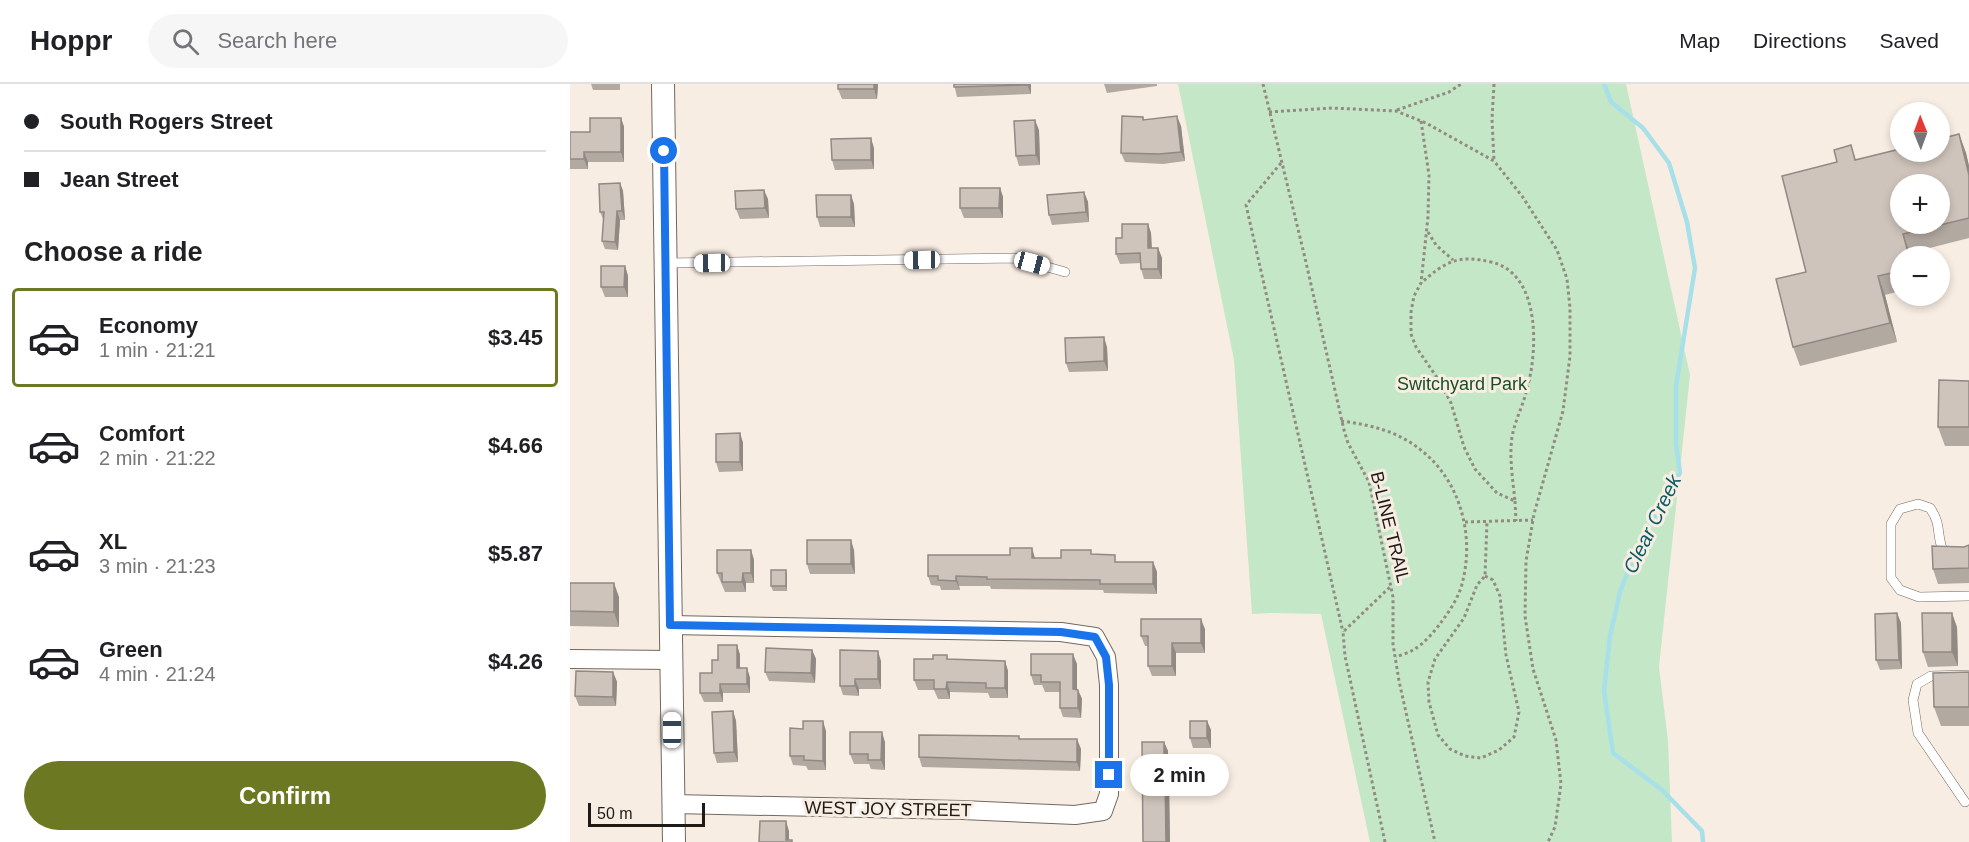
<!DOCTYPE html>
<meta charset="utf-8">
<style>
:root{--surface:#fff;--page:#f6f6f6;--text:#202124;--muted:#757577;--line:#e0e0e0;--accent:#6d7823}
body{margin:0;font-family:Helvetica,sans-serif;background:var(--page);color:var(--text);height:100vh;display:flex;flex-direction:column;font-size:22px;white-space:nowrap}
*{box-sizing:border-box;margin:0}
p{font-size:20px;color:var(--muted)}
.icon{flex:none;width:33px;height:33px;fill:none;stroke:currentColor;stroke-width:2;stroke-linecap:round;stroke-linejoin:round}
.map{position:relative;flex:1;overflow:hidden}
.drawer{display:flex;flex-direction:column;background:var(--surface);width:570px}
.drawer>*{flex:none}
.banner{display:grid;align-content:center;height:132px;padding:0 24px;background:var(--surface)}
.needle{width:39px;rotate:359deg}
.buttons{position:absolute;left:1320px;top:18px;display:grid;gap:12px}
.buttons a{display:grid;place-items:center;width:60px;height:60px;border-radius:50%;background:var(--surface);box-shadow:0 3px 9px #0003;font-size:30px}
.scale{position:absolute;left:18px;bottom:15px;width:117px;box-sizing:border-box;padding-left:6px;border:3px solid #1e1b17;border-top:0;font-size:16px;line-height:21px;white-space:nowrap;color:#1e1b17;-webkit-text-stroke:4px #f8ede2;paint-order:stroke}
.end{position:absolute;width:27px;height:27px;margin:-14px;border:8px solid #1a73e8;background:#fff;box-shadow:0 0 0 3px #fff}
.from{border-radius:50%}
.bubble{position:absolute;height:42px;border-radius:21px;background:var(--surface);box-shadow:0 3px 9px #0003;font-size:20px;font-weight:700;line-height:42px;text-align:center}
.car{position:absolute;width:18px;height:36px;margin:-18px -9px;border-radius:8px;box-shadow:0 0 4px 2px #0007;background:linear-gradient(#fff 24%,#345 0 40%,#fff 0 76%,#345 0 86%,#fff 0)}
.banner b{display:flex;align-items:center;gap:21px;height:57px;font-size:22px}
.banner b+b{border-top:2px solid var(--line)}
.banner i{width:15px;height:15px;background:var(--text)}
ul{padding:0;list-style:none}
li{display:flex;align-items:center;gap:18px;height:99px;margin:0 12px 9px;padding:0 12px;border:3px solid transparent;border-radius:6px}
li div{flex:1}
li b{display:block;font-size:22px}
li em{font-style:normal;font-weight:700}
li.active{border-color:var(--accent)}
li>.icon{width:54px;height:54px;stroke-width:1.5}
h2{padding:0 24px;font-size:27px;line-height:72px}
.button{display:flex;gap:12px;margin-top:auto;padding:12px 24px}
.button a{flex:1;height:69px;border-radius:36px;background:var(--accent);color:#fff;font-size:24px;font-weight:700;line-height:69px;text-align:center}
header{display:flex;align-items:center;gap:36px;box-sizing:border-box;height:84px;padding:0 30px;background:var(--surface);border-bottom:2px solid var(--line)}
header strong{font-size:28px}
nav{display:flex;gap:33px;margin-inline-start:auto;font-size:21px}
.search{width:420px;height:54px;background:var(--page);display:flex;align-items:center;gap:15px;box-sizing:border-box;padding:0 21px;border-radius:33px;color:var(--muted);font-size:22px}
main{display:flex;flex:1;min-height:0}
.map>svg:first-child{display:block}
.green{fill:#c4e8c7}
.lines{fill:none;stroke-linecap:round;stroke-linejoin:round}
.stream{stroke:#a7e0e9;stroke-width:4.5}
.service-casing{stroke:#71685f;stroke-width:10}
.minor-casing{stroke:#71685f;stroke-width:20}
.tertiary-casing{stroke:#71685f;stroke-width:24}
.path{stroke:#928b83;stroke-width:3;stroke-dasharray:3 3;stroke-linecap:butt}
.service{stroke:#fff;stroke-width:9}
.minor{stroke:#fff;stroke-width:18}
.tertiary{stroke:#fff;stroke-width:22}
.wall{fill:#b2a9a1}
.shaded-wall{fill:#918983}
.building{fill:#cfc4bb;stroke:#918983;stroke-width:1.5;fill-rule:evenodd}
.route{stroke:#1a73e8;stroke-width:8}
.labels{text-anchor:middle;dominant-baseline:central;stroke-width:6;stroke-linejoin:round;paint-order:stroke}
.park-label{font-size:18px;fill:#194e24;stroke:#f8ede2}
.street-label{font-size:18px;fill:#1e1b17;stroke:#f8ede2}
.water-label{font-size:20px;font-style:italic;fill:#085b65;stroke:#f8ede2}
</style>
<header>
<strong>Hoppr</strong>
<div class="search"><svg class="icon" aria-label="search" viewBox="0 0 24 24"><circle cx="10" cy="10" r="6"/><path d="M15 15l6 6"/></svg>Search here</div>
<nav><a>Map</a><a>Directions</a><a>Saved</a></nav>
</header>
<main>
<section class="drawer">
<div class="banner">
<b><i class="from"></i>South Rogers Street</b>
<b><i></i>Jean Street</b>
</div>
<h2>Choose a ride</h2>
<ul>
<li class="active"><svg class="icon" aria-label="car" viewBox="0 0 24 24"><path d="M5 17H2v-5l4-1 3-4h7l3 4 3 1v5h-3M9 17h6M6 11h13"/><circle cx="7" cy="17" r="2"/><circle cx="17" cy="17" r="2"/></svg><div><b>Economy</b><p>1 min · 21:21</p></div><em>$3.45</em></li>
<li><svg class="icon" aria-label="car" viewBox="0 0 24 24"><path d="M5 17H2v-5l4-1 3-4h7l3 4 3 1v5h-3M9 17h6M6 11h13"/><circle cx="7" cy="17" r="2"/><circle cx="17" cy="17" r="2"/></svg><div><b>Comfort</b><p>2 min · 21:22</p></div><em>$4.66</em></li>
<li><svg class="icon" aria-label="car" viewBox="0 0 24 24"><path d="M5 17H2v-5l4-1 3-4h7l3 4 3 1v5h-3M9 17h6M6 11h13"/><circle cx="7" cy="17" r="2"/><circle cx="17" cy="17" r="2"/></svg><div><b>XL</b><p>3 min · 21:23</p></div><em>$5.87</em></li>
<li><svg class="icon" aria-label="car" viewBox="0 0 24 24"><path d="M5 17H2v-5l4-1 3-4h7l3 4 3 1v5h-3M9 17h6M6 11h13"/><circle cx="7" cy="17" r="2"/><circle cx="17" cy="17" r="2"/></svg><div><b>Green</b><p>4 min · 21:24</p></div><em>$4.26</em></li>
</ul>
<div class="button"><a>Confirm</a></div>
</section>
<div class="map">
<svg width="1399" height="758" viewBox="0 0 1399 758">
<rect width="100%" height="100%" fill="#f8ede2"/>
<path class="green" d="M608 0H1056L1120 291 1089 583 1098 657 1102 758H800L751 530 701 529 682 530 664 276Z"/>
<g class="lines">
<path class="stream" d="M1034 0 1041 18 1073 44 1099 79 1117 138 1125 184 1106 302V360L1110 389 1090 421 1064 471 1050 508 1040 552 1034 607 1043 669 1092 706 1132 747 1133 758"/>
<g class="service-casing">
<g id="service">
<path d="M97 179 446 174 495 188"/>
<path d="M1399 471H1375C1365 453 1373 442 1360 424L1348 420 1330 425 1321 440V494L1330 506 1349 513 1399 512"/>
<path d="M1395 718 1348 649 1343 616 1347 600 1361 592 1399 591"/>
</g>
</g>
<g class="minor-casing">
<g id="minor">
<path d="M100 541 491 548 525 553 536 573 539 601V710L533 727 505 731 392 726 103 720"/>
<path d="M0 575 101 576"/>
</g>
</g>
<g class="tertiary-casing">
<path id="tertiary" d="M93 0 104 758"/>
</g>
<g class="path">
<path d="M693 0 735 174 774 346 778 359 799 398 823 513V560L829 597 865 758"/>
<path d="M924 0 922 35 924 77"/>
<path d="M827 26 879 8 891 0"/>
<path d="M699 28 762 24 826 27 856 39 924 77 952 112 987 166 997 195 1000 224V272L993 327 964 430 956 477 955 532 963 585 986 656 991 700 985 743 978 758"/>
<path d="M851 37 859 91 858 133 851 199 844 212 841 228V250L846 263 868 295 881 319 894 363 905 385 927 409 945 417C943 397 939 374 942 353 945 336 953 322 957 305 968 267 971 189 921 178 888 170 875 178 851 199"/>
<path d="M711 79 676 121 773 548"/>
<path d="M858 148 866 161 883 176"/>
<path d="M771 337C801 341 828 347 852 367 890 397 904 450 893 496 890 511 881 525 872 537 865 547 854 560 843 566 838 569 831 571 826 573"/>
<path d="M945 417 946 437"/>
<path d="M895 438 963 436"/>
<path d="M915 492 923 496 930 512 936 571 949 628 944 653 929 666 911 674 895 672 880 665 868 651 859 618 858 598 865 575 894 534 907 501 915 492 917 437"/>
<path d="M815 758 775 572 773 548 820 503"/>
</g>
<use href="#service" class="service"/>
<use href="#minor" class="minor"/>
<use href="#tertiary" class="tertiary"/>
</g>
<g class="wall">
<path d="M21 0H50V6H23Z"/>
<path d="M308 0 307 15H272L268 5Z"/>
<path d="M384 0H461V10L387 13Z"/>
<path d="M534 0H587V2L537 9Z"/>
<path d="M573 33 574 36 611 42 615 77 593 80 555 78 551 69Z"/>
<path d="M51 34 54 43V78H18V85H0V48H20Z"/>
<path d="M469 46 470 81 449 82 446 72Z"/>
<path d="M1389 50 1396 69 1399 82V154L1340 169 1341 172H1330V207L1315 211 1327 258 1230 282 1223 263 1236 188 1267 78 1281 61 1286 76Z"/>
<path d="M304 64V85L265 86 262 76Z"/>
<path d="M50 99 53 107 55 136H50L48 166 35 165 32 157 34 137 30 128Z"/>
<path d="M430 104 433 113V134H394L390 124Z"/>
<path d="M514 108 518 118 519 138 482 141 479 131Z"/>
<path d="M198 115 199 134 170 135 166 125Z"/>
<path d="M284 120 285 143H250L247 133Z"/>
<path d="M578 140 581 149 582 164H588L592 174V195H574L571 185V179L550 180 546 170 552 154Z"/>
<path d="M55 182 58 192V213H35L31 203Z"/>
<path d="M537 263 538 287 499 288 496 279Z"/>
<path d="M1399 297V362H1375L1368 343Z"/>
<path d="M170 349 173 359V387L149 388 146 378Z"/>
<path d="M1399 461V499L1368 500 1363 485 1394 463Z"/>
<path d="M181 466 184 476V499H176V508H155L147 489Z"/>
<path d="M284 466 285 490H240L237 480Z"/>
<path d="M522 470 548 478H583L587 488V510L534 509 533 506 421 505 420 502H389L390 506H371L370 502 361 501 358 492 465 474H491Z"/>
<path d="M217 491V507H203L201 502Z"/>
<path d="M0 499 49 513V543L0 542Z"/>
<path d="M1327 529 1331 539 1332 585 1310 586 1306 576Z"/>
<path d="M1387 543 1388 582 1358 583 1353 568Z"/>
<path d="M635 545V569H606V592H582L578 582V562H575L571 552Z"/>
<path d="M167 561 170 571V584H177L180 594V609H153V618H134L130 609 142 589 148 576Z"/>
<path d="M242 566 246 575 245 599 199 597 195 588Z"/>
<path d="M377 571 378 575 435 577 438 587V614H420L418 609 380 608V615H368L364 606H348L344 596 363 575Z"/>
<path d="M311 577V605H289V612L273 611 270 602Z"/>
<path d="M507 580V605L508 606 512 615 511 634 493 633 490 624V608H475L472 601H464L461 591Z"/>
<path d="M43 588 47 598 46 622H9L5 612Z"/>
<path d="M1399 588V642H1371L1364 623Z"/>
<path d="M163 627 166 637 168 678 147 679 144 669Z"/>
<path d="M637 637 641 646V664H623L620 654Z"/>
<path d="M233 645 256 647V686H238L236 682 223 681 220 672Z"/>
<path d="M450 655 511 665 510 687 352 683 349 673Z"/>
<path d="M315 658V686L301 685 299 680H284L280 670Z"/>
<path d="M594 658 598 667V675L605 685V699H599L600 758H573Z"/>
</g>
<g class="shaded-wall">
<path d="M304 0H308L307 15 304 5Z"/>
<path d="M457 0H461V10Z"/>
<path d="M607 32 611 42 615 77 611 68Z"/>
<path d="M51 34 54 43V78L51 68Z"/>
<path d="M465 36 469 46 470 81 466 71Z"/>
<path d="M1389 50 1396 69 1399 82V91Z"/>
<path d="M301 54 304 64V85L301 76Z"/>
<path d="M14 68 18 78V85L14 75Z"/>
<path d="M50 99 53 107 55 136 52 127Z"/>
<path d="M430 104 433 113V134L429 124Z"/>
<path d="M194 106 198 115 199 134 195 124Z"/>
<path d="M514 108 518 118 519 138 516 128Z"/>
<path d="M281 111 284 120 285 143 281 133Z"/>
<path d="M47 127 50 136 48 166 45 158Z"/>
<path d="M578 140 581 149 582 174 578 164Z"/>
<path d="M1333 150 1340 169 1341 172H1339Z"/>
<path d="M588 164 592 174V195L588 185Z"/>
<path d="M55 182 58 192V213L54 203Z"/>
<path d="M1308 192 1315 211 1327 258 1320 239Z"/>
<path d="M534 253 537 263 538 287 534 277Z"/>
<path d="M170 349 173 359V387L170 378Z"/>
<path d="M281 456 284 466 285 490 281 480Z"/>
<path d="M462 464 465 474V484L462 474Z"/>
<path d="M181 466 184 476V499L181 489Z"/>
<path d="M583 478 587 488V510L583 500Z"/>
<path d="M216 486 217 491V507L216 502Z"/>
<path d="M173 489 176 499V508L172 498Z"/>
<path d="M386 492 389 502 390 506 386 497Z"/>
<path d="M44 499 49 513V543L44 528Z"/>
<path d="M1327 529 1331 539 1332 585 1329 576Z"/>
<path d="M1382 529 1387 543 1388 582 1382 568Z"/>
<path d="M631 535 635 545V569L631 559Z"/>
<path d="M602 559 606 569V592L602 582Z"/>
<path d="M167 561 170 571V594L167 584Z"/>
<path d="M242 566 246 575 245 599 241 589Z"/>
<path d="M308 567 311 577V605L308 595Z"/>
<path d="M503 570 507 580V615L503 605Z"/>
<path d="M435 577 438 587V614L435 604Z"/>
<path d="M177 584 180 594V609L177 600Z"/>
<path d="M43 588 47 598 46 622 43 613Z"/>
<path d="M285 595 289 605V612L285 602Z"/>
<path d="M377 598 380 608V615L376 605Z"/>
<path d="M150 600 153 609V618L150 609Z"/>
<path d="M508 606 512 615 511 634 508 624Z"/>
<path d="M163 627 166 637 168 678 164 668Z"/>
<path d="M253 637 256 647V686L253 677Z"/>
<path d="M637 637 641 646V664L637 654Z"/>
<path d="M312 648 315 658V686L311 676Z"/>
<path d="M507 655 511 665 510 687 507 678Z"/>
<path d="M594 658 598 667V685L594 675Z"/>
<path d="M601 675 605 685V699L601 689Z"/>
<path d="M595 689 599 699 600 758H596Z"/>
<path d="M216 737 219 747V758L216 756Z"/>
</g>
<g class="building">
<rect x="268" y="0" width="36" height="5"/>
<path d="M384 0H457V1L384 3Z"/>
<path d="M552 32 573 33V36L607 32 611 68 589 70 551 69Z"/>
<path d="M20 34H51V68H14V75H0V48H20Z"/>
<path d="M465 36 466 71 446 72 444 37Z"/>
<path d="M1389 50 1399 91V134L1333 150 1339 172H1330V187L1308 192 1320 239 1223 263 1206 195 1236 188 1212 92 1267 78 1264 66 1281 61 1285 76 1330 65V68H1370V55ZM1330 100H1370V140H1330Z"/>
<path d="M301 54V76H262L261 55Z"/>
<path d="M50 99 52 127H47L45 158 32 157 34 128H30L29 100Z"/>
<path d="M390 104H430L429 124H390Z"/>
<path d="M194 106 195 124 166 125 165 107Z"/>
<path d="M514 108 516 128 479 131 477 111Z"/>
<path d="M246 111H281V133H247Z"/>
<path d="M552 140H578V164H588V185H571L570 169 546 170V154H552Z"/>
<path d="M31 182H55L54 203H31Z"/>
<path d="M534 253V277L496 279 495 254Z"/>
<path d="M1369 296 1399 297V343H1368Z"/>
<path d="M170 349V378H146V350Z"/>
<rect x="237" y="456" width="44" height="24"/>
<path d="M1399 461V484L1363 485 1362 462 1394 463Z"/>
<path d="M440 464H462V474H491V466H521V470L545 471V478H583V500H530V496L417 495V493L386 492V497L368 496V492H358V471H440Z"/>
<path d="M147 466H181V489H173L172 498H152V489H147Z"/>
<rect x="201" y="486" width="15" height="16"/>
<path d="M0 499H44V528L0 527Z"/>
<path d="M1327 529 1329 576H1306L1305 530Z"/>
<path d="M1352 529H1382V568H1353Z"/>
<path d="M571 535H631V559H602V582H578V552H571Z"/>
<path d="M148 561H167V584H177V600H150V609H130V589H142V576H148Z"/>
<path d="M196 564 242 566 241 589 195 588Z"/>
<path d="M270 566 308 567V595H285V602H270Z"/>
<path d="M461 570H503V605L508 606V624H490V598H471V591H461Z"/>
<path d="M363 571H377V575L435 577V604H416V599L377 598 376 605H364V596H344V575H363Z"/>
<path d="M6 587 43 588V613L5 612Z"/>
<path d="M1399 588V623H1364L1363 589Z"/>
<path d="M163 627 164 668 144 669 142 628Z"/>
<path d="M233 637H253V677L234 676V672H220V644L233 645Z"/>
<rect x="620" y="637" width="17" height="17"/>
<path d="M280 648H312L311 676H298V670H280Z"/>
<path d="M349 651 449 652V655H507V678L349 673Z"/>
<path d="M572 658H594V675H601V689H595L596 758H573Z"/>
<path d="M190 737H216V756H222V758H189Z"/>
</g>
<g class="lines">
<path class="route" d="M94 67 100 541 491 548 525 553 536 573 539 601V691"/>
</g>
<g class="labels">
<g class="park-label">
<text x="892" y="300">Switchyard Park</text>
</g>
<g class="street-label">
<text transform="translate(820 443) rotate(76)">B-LINE TRAIL</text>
<text transform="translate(318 725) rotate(1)">WEST JOY STREET</text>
</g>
<g class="water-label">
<text transform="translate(1082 440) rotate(-64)">Clear Creek</text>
</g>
</g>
</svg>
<div class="buttons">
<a><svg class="needle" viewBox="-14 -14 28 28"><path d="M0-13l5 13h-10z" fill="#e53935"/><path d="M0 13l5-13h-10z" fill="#757577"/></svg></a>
<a>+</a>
<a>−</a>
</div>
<div class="scale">50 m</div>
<i class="end from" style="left:94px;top:67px"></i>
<i class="end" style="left:539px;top:691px"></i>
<div class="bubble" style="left:560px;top:670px;width:99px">2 min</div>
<i class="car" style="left:352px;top:176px;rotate:269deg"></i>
<i class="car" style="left:142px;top:179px;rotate:269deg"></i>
<i class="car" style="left:462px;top:179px;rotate:105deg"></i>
<i class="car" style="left:102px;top:646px;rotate:0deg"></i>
</div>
</main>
